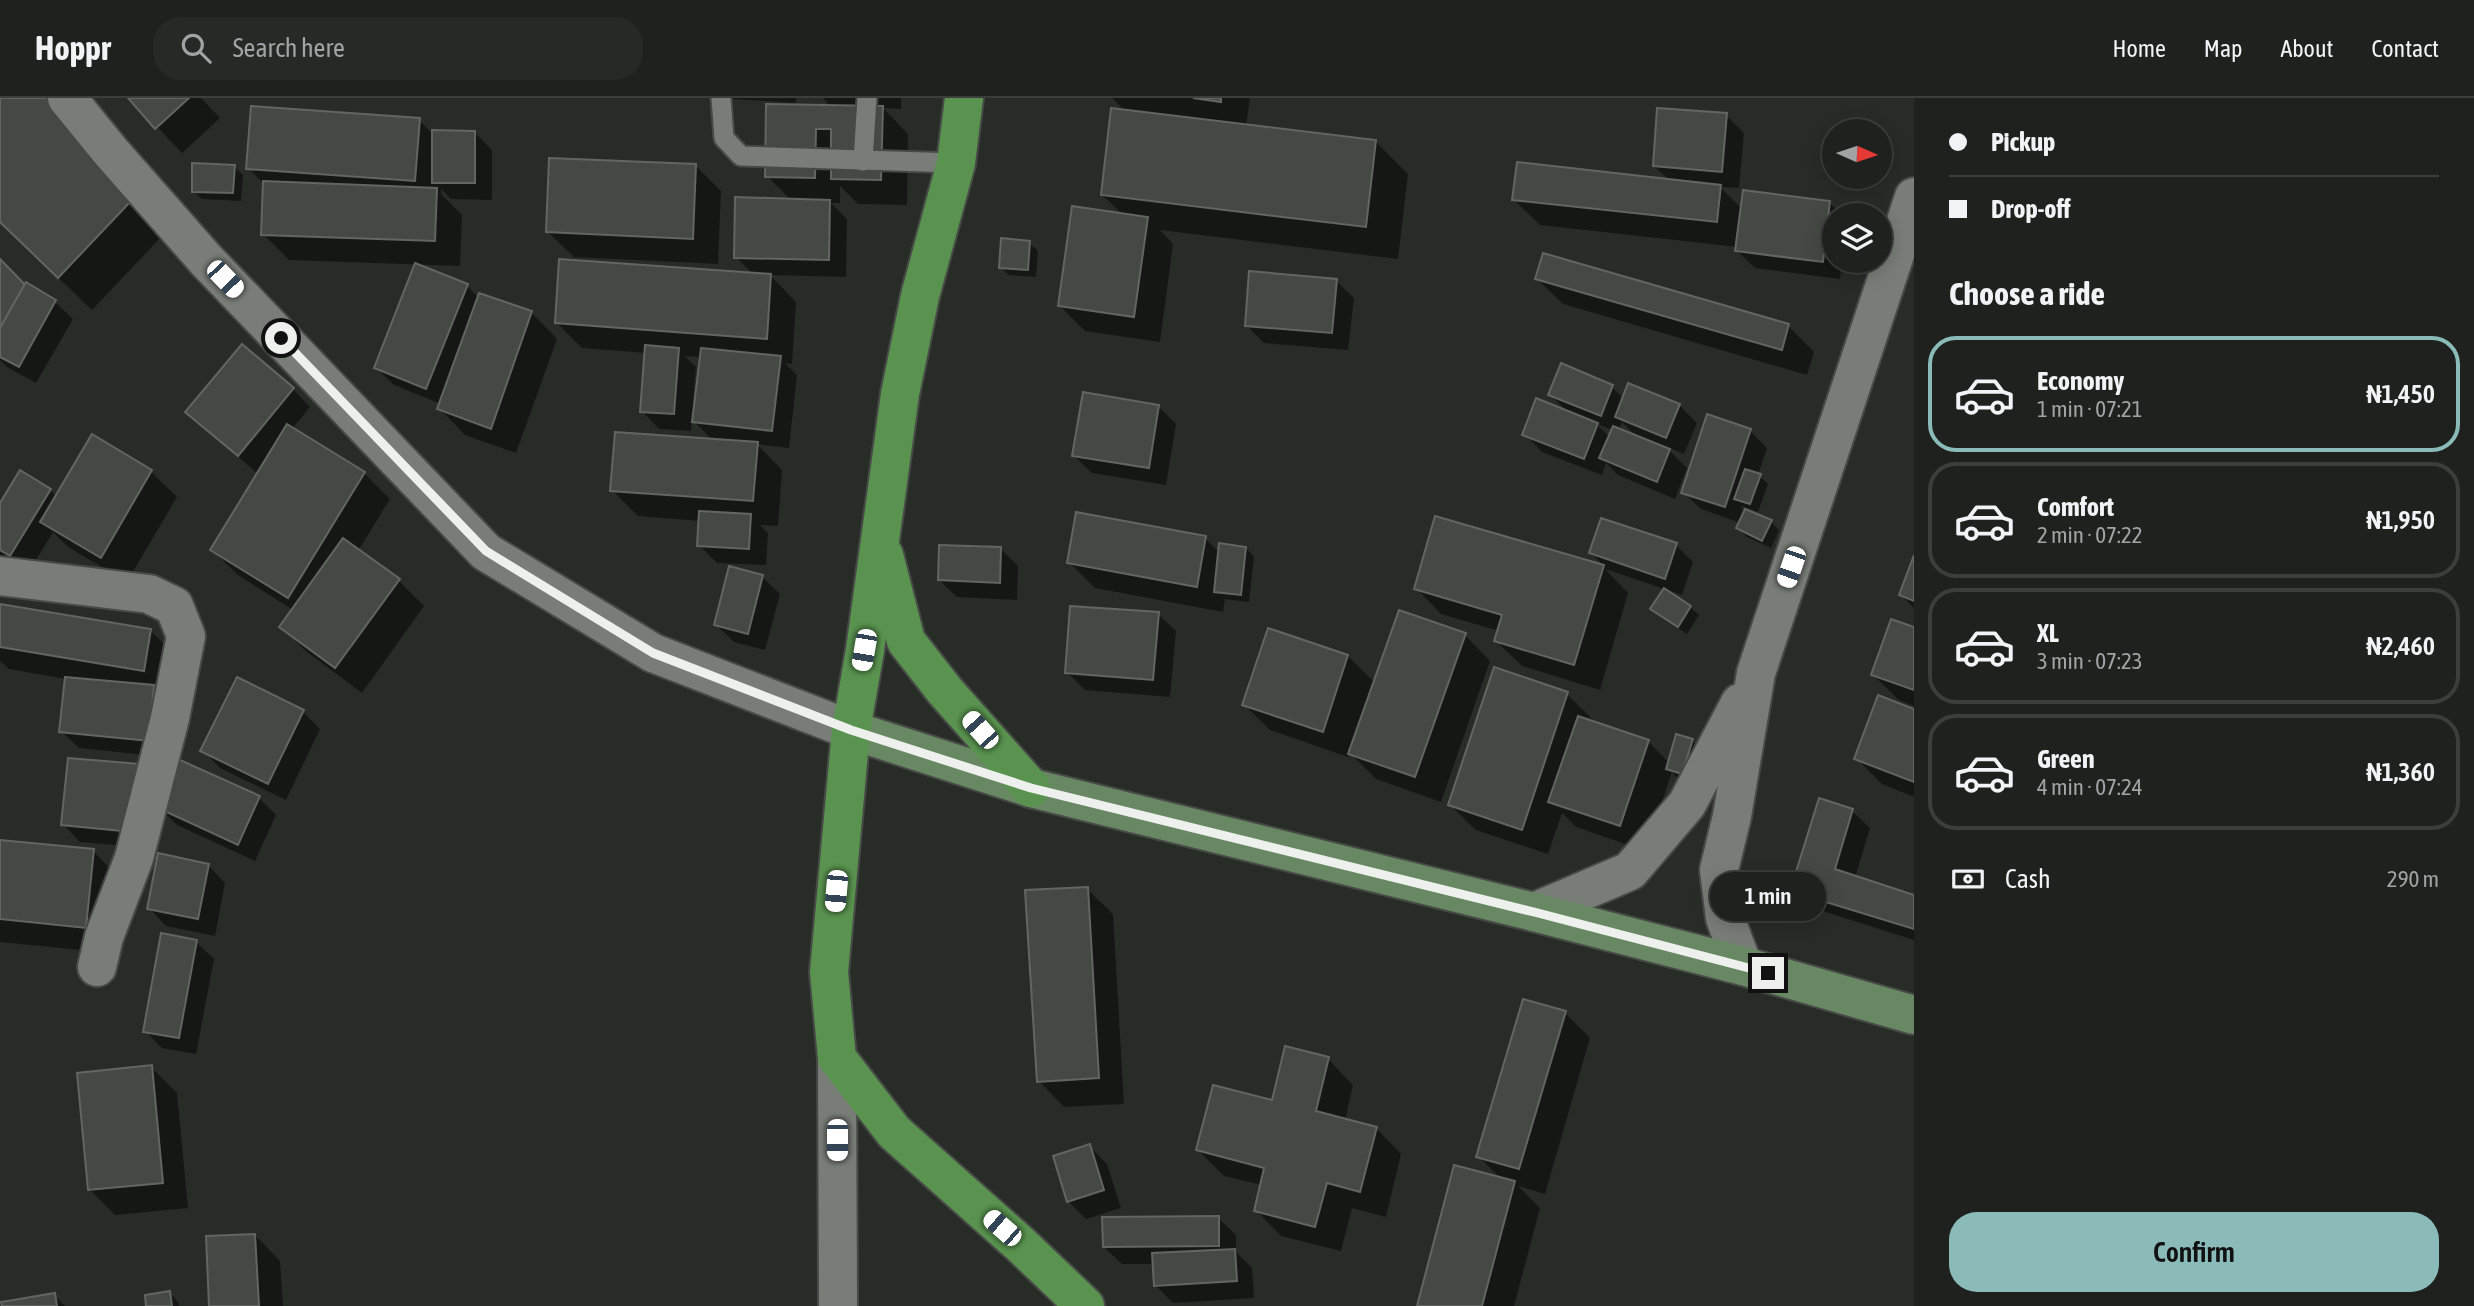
<!DOCTYPE html>
<meta charset="utf-8">
<style>
:root{--surface:#1e211d;--page:#262926;--text:#f1f3f6;--muted:#a1a3a4;--line:#3c3e3b;--accent:#8bbbb9}
body{margin:0;font-family:"Asap Condensed",sans-serif;background:var(--page);color:var(--text);height:100vh;display:flex;flex-direction:column;font-size:26px;white-space:nowrap}
*{box-sizing:border-box;margin:0}
p{font-size:23px;color:var(--muted)}
.icon{flex:none;width:38px;height:38px;fill:none;stroke:currentColor;stroke-width:2;stroke-linecap:round;stroke-linejoin:round}
.map{position:relative;flex:1;overflow:hidden}
.sheet{display:flex;flex-direction:column;background:var(--surface);width:560px}
.sheet>*{flex:none}
.banner{display:grid;align-content:center;height:154px;padding:0 35px;background:var(--surface)}
.needle{width:46px;rotate:93deg}
.controls{position:absolute;left:1822px;top:21px;display:grid;gap:14px}
.controls a{display:grid;place-items:center;width:70px;height:70px;border-radius:50%;background:var(--surface);box-shadow:0 4px 18px #0003,0 0 0 2px var(--line);font-size:35px}
.end{position:absolute;width:32px;height:32px;margin:-16px;border:9px solid #edf0ed;background:#111;box-shadow:0 0 0 4px #111}
.from{border-radius:50%}
.bubble{position:absolute;height:49px;border-radius:24px;background:var(--surface);box-shadow:0 4px 18px #0003,0 0 0 2px var(--line);font-size:23px;font-weight:600;line-height:49px;text-align:center}
.car{position:absolute;width:21px;height:42px;margin:-21px -10px;border-radius:9px;box-shadow:0 0 5px 2px #0007;background:linear-gradient(#fff 24%,#345 0 40%,#fff 0 76%,#345 0 86%,#fff 0)}
.banner b{display:flex;align-items:center;gap:24px;height:66px;font-size:26px}
.banner b+b{border-top:2px solid var(--line)}
.banner i{width:18px;height:18px;background:var(--text)}
ul{padding:0;list-style:none}
li{display:flex;align-items:center;gap:21px;height:116px;margin:0 14px 10px;padding:0 21px;border:4px solid var(--line);border-radius:28px}
li div{flex:1}
li b{display:block;font-size:26px}
li em{font-style:normal;font-weight:600}
li.selected{border-color:var(--accent)}
li>.icon{width:63px;height:63px;stroke-width:1.5}
h2{padding:0 35px;font-size:32px;line-height:84px}
.pay{display:flex;align-items:center;gap:18px;height:77px;padding:0 35px;font-size:26px}
.pay p{margin-inline-start:auto}
.button{display:flex;gap:14px;margin-top:auto;padding:14px 35px}
.button a{flex:1;height:80px;border-radius:28px;background:var(--accent);color:#111;font-size:28px;font-weight:600;line-height:80px;text-align:center}
header{display:flex;align-items:center;gap:42px;box-sizing:border-box;height:98px;padding:0 35px;background:var(--surface);border-bottom:2px solid var(--line)}
header strong{font-size:33px}
nav{display:flex;gap:38px;margin-inline-start:auto;font-size:24px}
.search{width:490px;height:63px;background:var(--page);display:flex;align-items:center;gap:18px;box-sizing:border-box;padding:0 24px;border-radius:28px;color:var(--muted);font-size:26px}
main{display:flex;flex:1;min-height:0}
.map>svg:first-child{display:block}
.shadow{fill:#0007;fill-rule:evenodd}
.building{fill:#444944;stroke:#616660;stroke-width:2}
.lines{fill:none;stroke-linecap:round;stroke-linejoin:round}
.lane-casing{stroke:#464945;stroke-width:23}
.street-casing{stroke:#464945;stroke-width:42}
.secondary-casing{stroke:#464945;stroke-width:42}
.primary-casing{stroke:#464945;stroke-width:42}
.lane{stroke:#787d77;stroke-width:19}
.street{stroke:#787d77;stroke-width:38}
.secondary{stroke:#688863;stroke-width:38}
.primary{stroke:#59934f;stroke-width:38}
.route{stroke:#edf0ed;stroke-width:9}
</style>
<header>
<strong>Hoppr</strong>
<div class="search"><svg class="icon" aria-label="search" viewBox="0 0 24 24"><circle cx="10" cy="10" r="6"/><path d="M15 15l6 6"/></svg>Search here</div>
<nav><a>Home</a><a>Map</a><a>About</a><a>Contact</a></nav>
</header>
<main>
<div class="map">
<svg width="1914" height="1208" viewBox="0 0 1914 1208">
<rect width="100%" height="100%" fill="#282c27"/>
<g class="shadow">
<path d="M0 0 182 117 92 212 0 124Z"/>
<path d="M130 0H201L220 20 182 55Z"/>
<path d="M718 0H796V5Z"/>
<path d="M823 0H901V11L883 10 908 36 907 107 858 106 840 88V105H831L847 121 846 179 770 177 796 204 792 266 785 265 797 277 789 350 757 346 782 372 778 428 760 427 768 435 766 467 717 465 699 447 700 423 638 418 612 392 713 343 692 321 691 333 659 331 642 313 646 255 582 250 557 225 754 177 736 159 791 102 767 78 831 9ZM685 258 701 259 696 304 693 303 696 269Z"/>
<path d="M1112 0H1250L1246 28 1375 43 1408 76 1398 161 1160 132 1173 146 1160 244 1085 233 1060 208 1123 117 1102 97 1125 13Z"/>
<path d="M1726 17 1744 35 1739 90 1720 89 1742 111 1830 105 1842 117H1834V163H1842L1840 181 1755 170 1737 153 1738 149 1540 127 1514 102 1670 83 1654 68Z"/>
<path d="M419 22 434 37 474 34 492 52V102L451 101 441 91V96L462 117 460 168 289 162 263 136 265 87 248 70Z"/>
<path d="M234 68 243 77 241 103 202 101 193 93Z"/>
<path d="M696 68 721 93 718 166 574 159 548 134Z"/>
<path d="M1029 145 1038 153 1036 179 1009 177 1000 169Z"/>
<path d="M0 163 37 200 31 189 55 204 73 221 36 285 7 269 0 262Z"/>
<path d="M1537 181 1788 228 1814 254 1807 277 1563 206Z"/>
<path d="M1336 183 1354 200 1348 252 1264 245 1246 227Z"/>
<path d="M467 188 479 200 480 197 532 215 557 241 516 355 465 337 440 311 441 306 394 287 376 270Z"/>
<path d="M1612 289 1624 301 1679 307 1697 325 1684 356 1665 348 1687 370 1675 401 1618 377 1606 365 1602 377 1542 354 1525 336 1569 315 1550 297ZM1622 324 1638 340 1619 332ZM1596 326 1613 332 1610 339Z"/>
<path d="M293 291 310 309 292 331 364 375 390 401 358 453 399 483 424 508 362 595 307 554 281 528 293 512 238 477 212 452 258 376 187 314Z"/>
<path d="M1158 308 1176 326 1166 387 1092 375 1074 358Z"/>
<path d="M1750 333 1767 350 1758 377 1768 386 1758 414 1742 408 1741 411 1771 424 1779 432 1771 450 1747 439 1738 430 1741 425 1701 411 1683 394Z"/>
<path d="M151 374 177 399 127 484 68 449 53 434 28 475 0 458V408L50 392 57 399Z"/>
<path d="M1437 420 1606 470 1591 455 1676 447 1693 464 1682 497 1605 471 1628 495 1600 592 1522 568 1496 543 1499 533 1441 516 1416 490Z"/>
<path d="M1205 440 1220 455 1246 450 1254 459 1249 504 1225 501 1223 514 1095 490 1069 464Z"/>
<path d="M1000 450 1018 468 1017 502 957 499 939 482Z"/>
<path d="M1914 462V510L1901 497Z"/>
<path d="M762 479 780 496 765 552 734 544 716 527Z"/>
<path d="M0 508 150 532 176 558 166 659 79 650 61 633 66 581 9 571 0 563Z"/>
<path d="M1690 509 1699 517 1687 536 1661 519 1653 511Z"/>
<path d="M1158 516 1176 533 1170 599 1085 592 1067 574Z"/>
<path d="M1914 531V608L1899 602 1873 577Z"/>
<path d="M1465 537 1490 563 1441 704 1376 681 1350 655 1348 659 1270 632 1244 607 1348 558 1375 585Z"/>
<path d="M1567 596 1593 622 1592 624 1648 643 1669 665 1692 642 1701 651 1691 683 1676 679 1672 674 1645 753 1576 729 1562 715 1548 756 1476 732 1450 707Z"/>
<path d="M1914 613V699L1882 686 1856 660Z"/>
<path d="M303 614 320 631 286 702 220 670 203 652Z"/>
<path d="M69 661 149 750 80 744 63 726Z"/>
<path d="M259 700 276 717 255 763 177 727 160 710Z"/>
<path d="M1852 713 1870 730 1855 780 1914 799V842L1810 809 1792 792Z"/>
<path d="M0 743 93 753 119 779 111 855 0 844Z"/>
<path d="M208 767 225 785 215 838 166 828 149 810Z"/>
<path d="M1087 791 1113 816 1124 1006 1064 1009 1039 983Z"/>
<path d="M196 844 214 861 196 956 162 950 145 933Z"/>
<path d="M1565 915 1590 940 1545 1096 1518 1088 1540 1110 1514 1208H1419L1501 1081 1478 1058Z"/>
<path d="M1328 961 1353 987 1345 1022 1376 1030 1401 1056 1386 1119 1352 1110 1341 1153 1281 1138 1256 1112 1262 1087 1224 1078 1198 1052 1273 1004Z"/>
<path d="M151 969 177 995 188 1110 115 1117 89 1091Z"/>
<path d="M1089 1048 1107 1066 1121 1110 1086 1121 1068 1103Z"/>
<path d="M1218 1120 1236 1137V1154L1252 1170 1254 1200 1173 1205 1156 1188 1155 1166H1122L1104 1149Z"/>
<path d="M255 1137 280 1163 283 1208H211Z"/>
<path d="M170 1195 178 1204 179 1208H148Z"/>
<path d="M54 1197 65 1208H4Z"/>
</g>
<g class="building">
<path d="M0 0H64L151 82 58 180 0 124Z"/>
<path d="M128 0H189L155 31Z"/>
<path d="M1193 0H1221V4Z"/>
<path d="M766 6 883 8 881 82 831 81V31H816L815 80 765 79Z"/>
<path d="M251 8 420 20 415 83 246 71Z"/>
<path d="M1111 10 1376 42 1366 129 1101 97Z"/>
<path d="M1657 10 1727 15 1722 74 1653 68Z"/>
<path d="M432 32 475 33V85H432Z"/>
<path d="M549 60 696 66 693 141 546 134Z"/>
<path d="M1517 64 1721 87 1717 124 1512 102Z"/>
<path d="M192 65 235 67 233 95 192 94Z"/>
<path d="M263 83 437 90 435 143 261 137Z"/>
<path d="M1743 92 1830 103 1823 164 1735 153Z"/>
<path d="M735 99 830 102 829 162 734 160Z"/>
<path d="M1072 108 1148 119 1134 219 1058 208Z"/>
<path d="M1001 140 1030 143 1028 172 999 170Z"/>
<path d="M1543 155 1789 226 1782 252 1535 181Z"/>
<path d="M0 161 37 199 0 235Z"/>
<path d="M559 161 771 176 767 241 555 225Z"/>
<path d="M415 165 468 186 426 291 374 270Z"/>
<path d="M1249 173 1337 181 1332 235 1245 228Z"/>
<path d="M26 184 56 202 19 269 0 259V230Z"/>
<path d="M479 195 532 213 491 331 437 311Z"/>
<path d="M242 246 294 290 238 358 185 314Z"/>
<path d="M645 247 679 250 674 316 640 314Z"/>
<path d="M701 250 781 258 772 333 692 324Z"/>
<path d="M1561 265 1613 287 1601 318 1548 297Z"/>
<path d="M1628 285 1680 306 1666 340 1615 319Z"/>
<path d="M1083 294 1159 307 1149 370 1072 358Z"/>
<path d="M1536 300 1598 325 1584 361 1522 337Z"/>
<path d="M1707 316 1751 331 1725 409 1681 395Z"/>
<path d="M287 326 365 374 288 500 210 452Z"/>
<path d="M1613 328 1670 351 1657 384 1599 360Z"/>
<path d="M615 334 758 344 753 403 610 393Z"/>
<path d="M92 336 152 372 101 460 40 424Z"/>
<path d="M1745 371 1761 376 1750 406 1734 401Z"/>
<path d="M20 372 51 391 10 458 0 452V405Z"/>
<path d="M1745 411 1772 422 1762 443 1736 430Z"/>
<path d="M699 413 751 416 749 451 697 448Z"/>
<path d="M1076 414 1206 438 1197 489 1067 465Z"/>
<path d="M1435 418 1604 467 1574 567 1494 543 1502 517 1414 491Z"/>
<path d="M1601 420 1677 445 1665 481 1589 455Z"/>
<path d="M343 440 400 481 335 570 279 529Z"/>
<path d="M1219 445 1246 449 1241 497 1214 494Z"/>
<path d="M939 447 1001 449 1000 485 938 482Z"/>
<path d="M1914 457V503L1899 497Z"/>
<path d="M729 468 763 477 748 536 714 527Z"/>
<path d="M1664 490 1691 508 1678 529 1650 511Z"/>
<path d="M0 506 151 531 144 573 0 549Z"/>
<path d="M1070 508 1159 514 1153 582 1065 575Z"/>
<path d="M1399 512 1466 535 1415 679 1348 656Z"/>
<path d="M1891 521 1914 529V592L1871 577Z"/>
<path d="M1268 530 1348 557 1323 634 1242 607Z"/>
<path d="M1494 569 1568 594 1522 732 1448 707Z"/>
<path d="M65 579 154 587 149 643 59 634Z"/>
<path d="M237 579 304 612 268 686 200 653Z"/>
<path d="M1878 597 1914 611V684L1854 661Z"/>
<path d="M1578 618 1649 642 1620 728 1548 704Z"/>
<path d="M1676 636 1693 641 1682 676 1666 671Z"/>
<path d="M68 660 139 666 132 734 61 727Z"/>
<path d="M180 662 260 698 238 747 158 710Z"/>
<path d="M1819 700 1853 711 1835 771 1914 797V831L1790 793Z"/>
<path d="M0 742 94 751 86 830 0 821Z"/>
<path d="M158 755 209 766 198 821 147 811Z"/>
<path d="M1088 789 1099 980 1037 984 1025 792Z"/>
<path d="M161 835 197 842 179 940 143 934Z"/>
<path d="M1523 901 1566 913 1519 1071 1476 1059Z"/>
<path d="M1285 948 1329 959 1316 1013 1377 1029 1360 1094 1327 1085 1315 1129 1254 1113 1264 1070 1196 1052 1213 987 1272 1002Z"/>
<path d="M152 967 163 1085 88 1092 77 975Z"/>
<path d="M1090 1046 1104 1092 1067 1104 1053 1058Z"/>
<path d="M1454 1067 1515 1083 1482 1208H1417Z"/>
<path d="M1219 1118V1148L1103 1149 1102 1119Z"/>
<path d="M255 1136 259 1208H209L206 1138Z"/>
<path d="M1235 1151 1237 1183 1154 1188 1152 1155Z"/>
<path d="M170 1193 172 1208H146L145 1197Z"/>
<path d="M55 1195 57 1208H2L1 1204Z"/>
</g>
<g class="lines">
<g class="lane-casing">
<g id="lane">
<path d="M721 0 724 40 741 58 956 65"/>
<path d="M863 63 867 0"/>
</g>
</g>
<g class="street-casing">
<g id="street">
<path d="M67 0 111 54 206 162 486 454 653 555 851 632"/>
<path d="M0 478 149 496 174 508 186 538 170 620 134 760 104 839 97 869"/>
<path d="M1534 814 1630 773 1687 706 1740 605"/>
<path d="M1743 868 1725 820 1719 772 1732 718 1756 575 1914 99"/>
<path d="M837 960 838 1208"/>
</g>
</g>
<g class="secondary-casing">
<path id="secondary" d="M851 632 1031 690 1534 814 1743 868 1914 917"/>
</g>
<g class="primary-casing">
<g id="primary">
<path d="M964 0 956 65 920 198 900 296 865 552 851 632 829 874 837 960 894 1034 1020 1146 1085 1208"/>
<path d="M884 457 906 543 945 593 1031 690"/>
</g>
</g>
<use href="#lane" class="lane"/>
<use href="#street" class="street"/>
<use href="#secondary" class="secondary"/>
<use href="#primary" class="primary"/>
</g>
<g class="lines">
<path class="route" d="M281 240 486 453 653 555 851 632 1031 690 1534 814 1768 875"/>
</g>
</svg>
<div class="controls">
<a><svg class="needle" viewBox="-14 -14 28 28"><path d="M0-13l5 13h-10z" fill="#e53935"/><path d="M0 13l5-13h-10z" fill="#a1a3a4"/></svg></a>
<a><svg class="icon" aria-label="layers" viewBox="0 0 24 24"><path d="M12 4l9 5-9 5-9-5zM3 14l9 5 9-5"/></svg></a>
</div>
<i class="end from" style="left:281px;top:240px"></i>
<i class="end" style="left:1768px;top:875px"></i>
<div class="bubble" style="left:1710px;top:774px;width:116px">1 min</div>
<i class="car" style="left:225px;top:181px;rotate:136deg"></i>
<i class="car" style="left:1791px;top:469px;rotate:199deg"></i>
<i class="car" style="left:864px;top:552px;rotate:190deg"></i>
<i class="car" style="left:980px;top:632px;rotate:318deg"></i>
<i class="car" style="left:836px;top:793px;rotate:185deg"></i>
<i class="car" style="left:837px;top:1042px;rotate:180deg"></i>
<i class="car" style="left:1002px;top:1130px;rotate:311deg"></i>
</div>
<section class="sheet">
<div class="banner">
<b><i class="from"></i>Pickup</b>
<b><i></i>Drop-off</b>
</div>
<h2>Choose a ride</h2>
<ul>
<li class="selected"><svg class="icon" aria-label="car" viewBox="0 0 24 24"><path d="M5 17H2v-5l4-1 3-4h7l3 4 3 1v5h-3M9 17h6M6 11h13"/><circle cx="7" cy="17" r="2"/><circle cx="17" cy="17" r="2"/></svg><div><b>Economy</b><p>1 min · 07:21</p></div><em>₦1,450</em></li>
<li><svg class="icon" aria-label="car" viewBox="0 0 24 24"><path d="M5 17H2v-5l4-1 3-4h7l3 4 3 1v5h-3M9 17h6M6 11h13"/><circle cx="7" cy="17" r="2"/><circle cx="17" cy="17" r="2"/></svg><div><b>Comfort</b><p>2 min · 07:22</p></div><em>₦1,950</em></li>
<li><svg class="icon" aria-label="car" viewBox="0 0 24 24"><path d="M5 17H2v-5l4-1 3-4h7l3 4 3 1v5h-3M9 17h6M6 11h13"/><circle cx="7" cy="17" r="2"/><circle cx="17" cy="17" r="2"/></svg><div><b>XL</b><p>3 min · 07:23</p></div><em>₦2,460</em></li>
<li><svg class="icon" aria-label="car" viewBox="0 0 24 24"><path d="M5 17H2v-5l4-1 3-4h7l3 4 3 1v5h-3M9 17h6M6 11h13"/><circle cx="7" cy="17" r="2"/><circle cx="17" cy="17" r="2"/></svg><div><b>Green</b><p>4 min · 07:24</p></div><em>₦1,360</em></li>
</ul>
<div class="pay"><svg class="icon" aria-label="cash" viewBox="0 0 24 24"><path d="M3 7h18v10H3z"/><circle cx="12" cy="12" r="2"/></svg>Cash<p>290 m</p></div>
<div class="button"><a>Confirm</a></div>
</section>
</main>
